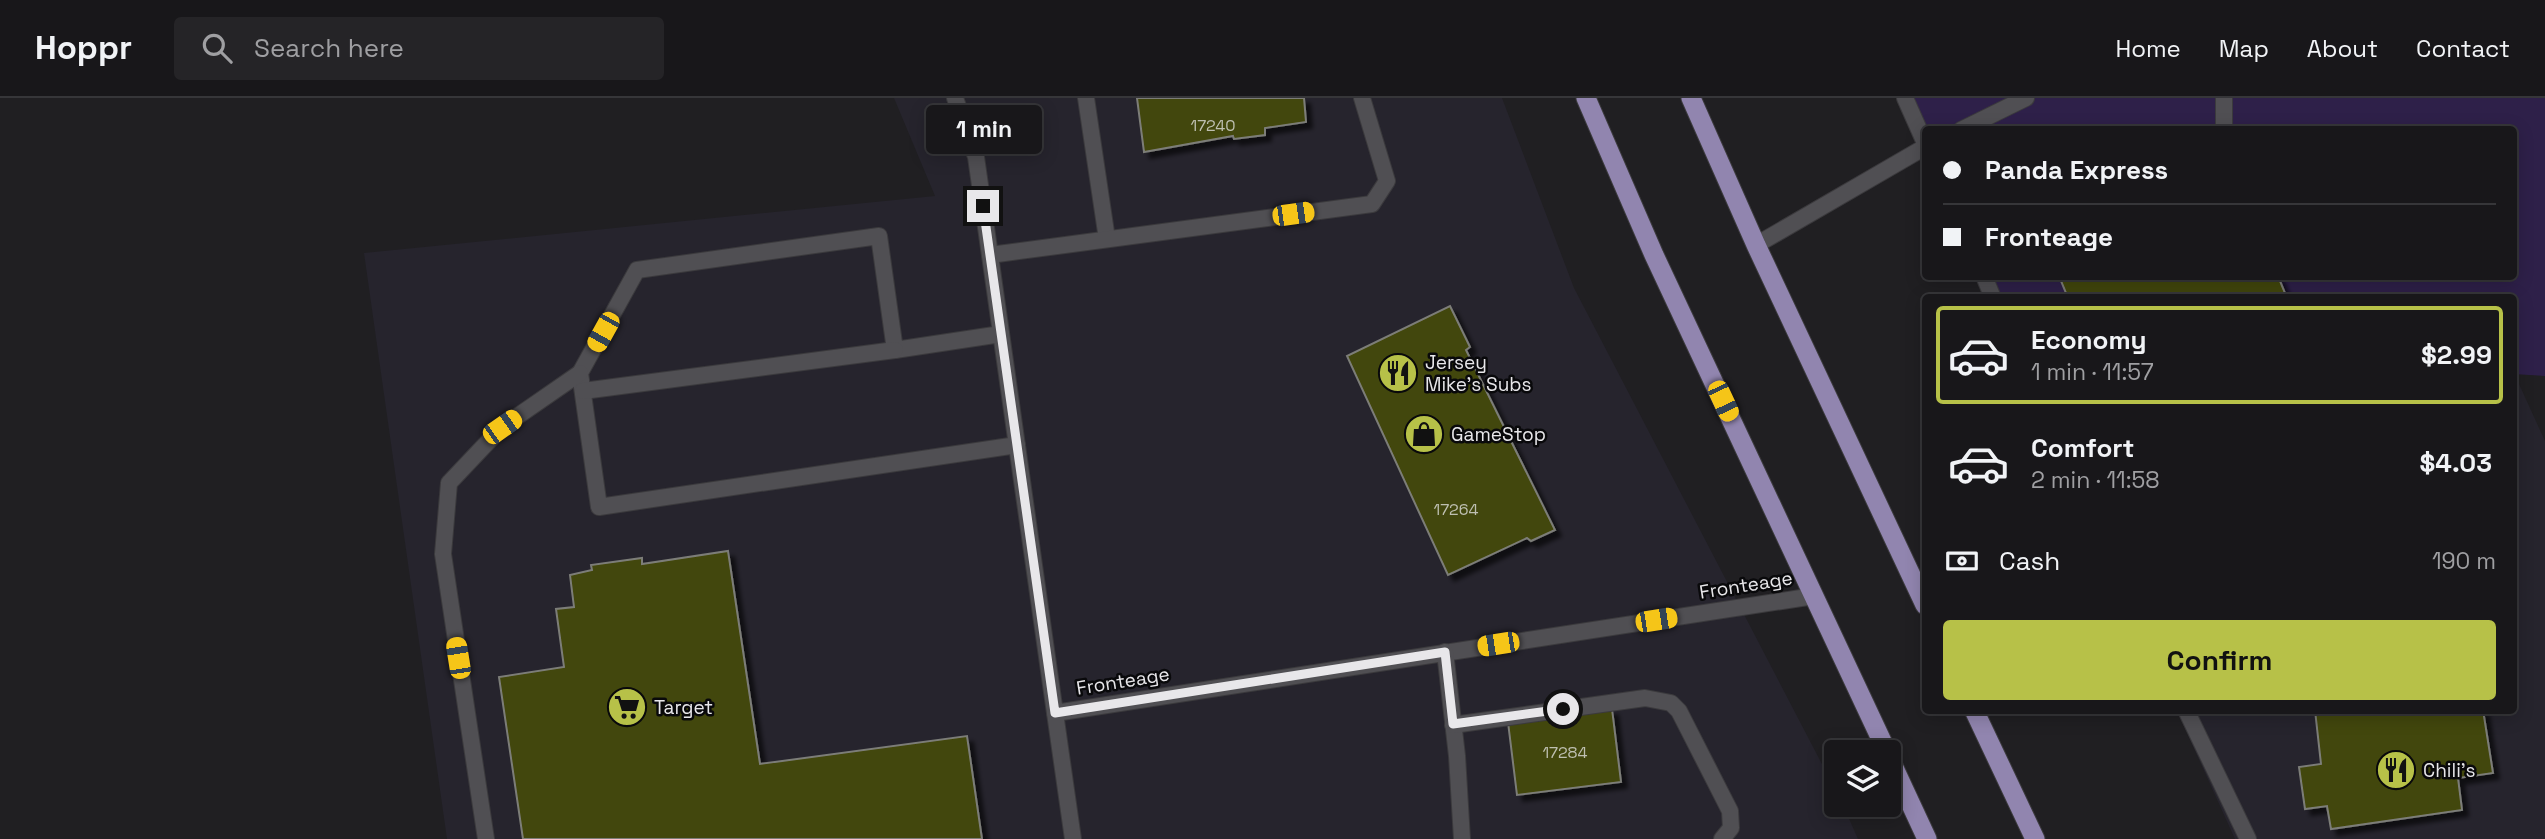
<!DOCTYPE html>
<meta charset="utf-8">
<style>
:root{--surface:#18171a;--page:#252427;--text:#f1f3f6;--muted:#9f9fa2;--line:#363639;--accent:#b7c148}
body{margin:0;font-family:"Space Grotesk",sans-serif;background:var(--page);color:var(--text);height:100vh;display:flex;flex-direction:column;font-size:26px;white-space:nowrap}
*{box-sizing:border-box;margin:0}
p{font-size:23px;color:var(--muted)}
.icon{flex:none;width:38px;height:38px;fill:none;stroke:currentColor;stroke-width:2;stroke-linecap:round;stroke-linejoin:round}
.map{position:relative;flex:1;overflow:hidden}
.drawer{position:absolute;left:1922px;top:196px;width:595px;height:420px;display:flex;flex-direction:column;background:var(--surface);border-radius:7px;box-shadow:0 4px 18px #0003,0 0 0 2px var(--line)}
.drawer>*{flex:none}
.guide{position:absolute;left:1922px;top:28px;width:595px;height:154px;border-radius:7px;box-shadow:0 4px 18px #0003,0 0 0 2px var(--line);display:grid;align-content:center;height:154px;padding:0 21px;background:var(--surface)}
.controls{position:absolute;left:1824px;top:642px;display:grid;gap:14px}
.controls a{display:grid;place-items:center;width:77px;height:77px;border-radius:7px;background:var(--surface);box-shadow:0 4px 18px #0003,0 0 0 2px var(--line);font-size:35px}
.end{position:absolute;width:32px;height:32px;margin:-16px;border:9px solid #e8e7ea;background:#111;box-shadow:0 0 0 4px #111}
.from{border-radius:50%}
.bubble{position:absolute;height:49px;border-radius:7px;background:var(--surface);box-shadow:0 4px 18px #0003,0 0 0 2px var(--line);font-size:23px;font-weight:800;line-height:49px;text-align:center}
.car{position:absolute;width:21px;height:42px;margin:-21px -10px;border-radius:9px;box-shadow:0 0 5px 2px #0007;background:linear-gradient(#f5c518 24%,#345 0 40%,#f5c518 0 76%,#345 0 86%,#f5c518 0)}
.guide b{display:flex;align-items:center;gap:24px;height:66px;font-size:26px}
.guide b+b{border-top:2px solid var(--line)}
.guide i{width:18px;height:18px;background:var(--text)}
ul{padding:12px 0 0;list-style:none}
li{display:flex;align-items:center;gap:21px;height:98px;margin:0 14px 10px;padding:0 7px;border:4px solid transparent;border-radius:7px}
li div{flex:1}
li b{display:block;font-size:26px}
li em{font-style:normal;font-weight:800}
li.current{border-color:var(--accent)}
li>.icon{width:63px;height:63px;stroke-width:1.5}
.pay{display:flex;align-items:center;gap:18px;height:77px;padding:0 21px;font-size:26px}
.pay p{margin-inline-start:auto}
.button{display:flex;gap:14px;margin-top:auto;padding:14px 21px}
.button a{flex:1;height:80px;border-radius:7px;background:var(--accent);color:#111;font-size:28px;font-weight:800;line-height:80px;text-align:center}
header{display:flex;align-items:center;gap:42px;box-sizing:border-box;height:98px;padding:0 35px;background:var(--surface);border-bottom:2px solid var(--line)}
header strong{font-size:33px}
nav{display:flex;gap:38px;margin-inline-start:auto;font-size:24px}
.search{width:490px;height:63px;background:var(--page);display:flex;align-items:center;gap:18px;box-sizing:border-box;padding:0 24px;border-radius:7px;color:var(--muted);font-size:26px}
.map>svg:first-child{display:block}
.built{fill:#26242d}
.green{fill:#2e2049}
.building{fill:#424607;stroke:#7c7d78;stroke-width:2;filter:url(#shadow)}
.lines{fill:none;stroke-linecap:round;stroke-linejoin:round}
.service-casing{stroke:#3b3a3d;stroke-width:18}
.primary-casing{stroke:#3b3a3d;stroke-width:21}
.service{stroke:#504f53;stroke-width:16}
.primary{stroke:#9185af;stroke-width:19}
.route{stroke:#e8e7ea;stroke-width:9}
.labels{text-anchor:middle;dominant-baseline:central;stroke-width:5;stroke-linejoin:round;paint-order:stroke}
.number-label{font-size:16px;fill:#bebfb1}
.poi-label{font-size:19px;fill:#e8e7ea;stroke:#09090b;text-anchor:start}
.street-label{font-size:19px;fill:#e8e7ea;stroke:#09090b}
</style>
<header>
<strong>Hoppr</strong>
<div class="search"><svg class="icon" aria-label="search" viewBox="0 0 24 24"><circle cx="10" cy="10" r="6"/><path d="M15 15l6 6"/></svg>Search here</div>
<nav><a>Home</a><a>Map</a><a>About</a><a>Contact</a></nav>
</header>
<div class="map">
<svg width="2545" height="741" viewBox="0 0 2545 741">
<defs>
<filter id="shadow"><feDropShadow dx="6" dy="6" stdDeviation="2" flood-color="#0009"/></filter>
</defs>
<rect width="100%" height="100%" fill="#201f22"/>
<g class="built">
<path d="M894 0H1502L1574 190 1836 693V707H1843L1858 741H447L364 155 935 98Z"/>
<path d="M2514 275 2545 343V741H2235L2177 613 2513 612Z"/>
</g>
<path class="green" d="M1911 0H2545V278L2513 276V200H1996L1987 179 2513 178V32H1925Z"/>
<g class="building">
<path d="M1137 0H1304L1306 24 1265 30V37L1234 41 1233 38 1144 54Z"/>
<path d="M2059 178H2278L2287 200H2068Z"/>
<path d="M1450 208 1470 249 1466 252 1555 432 1531 443 1527 440 1448 477 1347 258Z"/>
<path d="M728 453 760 666 967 638 982 741H523L499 579 564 569 556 511 574 509 570 477 592 472 591 467 642 460V466Z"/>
<path d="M1612 611 1621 684 1517 697 1508 624Z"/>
<path d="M2315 612H2425V616L2455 612H2483L2493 675 2458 680 2462 712 2331 731 2327 708 2305 711 2299 669 2321 666Z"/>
</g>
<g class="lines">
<g class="service-casing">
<g id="service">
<path d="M955 0 976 59 1055 615 1814 498"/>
<path d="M1086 0 1107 141"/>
<path d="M1905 0 1925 45"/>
<path d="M1961 32 2026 0"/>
<path d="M2224 32V0"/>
<path d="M1756 147 1925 49"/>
<path d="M990 157 1372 106 1387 83 1362 0"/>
<path d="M1984 178 1993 200"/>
<path d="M1001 236 895 252 879 138 637 172 580 275 599 409 1017 347"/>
<path d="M583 293 895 252"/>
<path d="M1445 554 1457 658 1462 741"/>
<path d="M2186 612 2248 741"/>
<path d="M1055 615 1073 741"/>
<path d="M1453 627 1645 600 1671 605 1679 613 1730 713 1731 730 1722 741"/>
<path d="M486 741 443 456 449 385 502 329 580 275"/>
</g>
</g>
<g class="primary-casing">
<g id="primary">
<path d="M1586 0 1654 157 1887 654"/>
<path d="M1691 0 1756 147 1925 507"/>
<path d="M1974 612 2035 741"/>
<path d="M1888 657 1927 741"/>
</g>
</g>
<use href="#service" class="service"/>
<use href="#primary" class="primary"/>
</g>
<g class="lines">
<path class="route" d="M983 108 1055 615 1445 554 1453 626 1563 611"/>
</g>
<defs>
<g id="restaurant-disc" transform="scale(2.0125)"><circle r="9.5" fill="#b7c148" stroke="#09090b"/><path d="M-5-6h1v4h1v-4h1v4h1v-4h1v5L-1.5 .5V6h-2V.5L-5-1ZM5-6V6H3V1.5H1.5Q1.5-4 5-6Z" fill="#111"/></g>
<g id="shop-disc" transform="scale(2.0125)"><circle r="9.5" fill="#b7c148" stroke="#09090b"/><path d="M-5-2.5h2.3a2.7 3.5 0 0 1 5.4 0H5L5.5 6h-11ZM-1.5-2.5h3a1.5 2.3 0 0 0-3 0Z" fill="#111"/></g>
<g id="supermarket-disc" transform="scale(2.0125)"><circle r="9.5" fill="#b7c148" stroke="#09090b"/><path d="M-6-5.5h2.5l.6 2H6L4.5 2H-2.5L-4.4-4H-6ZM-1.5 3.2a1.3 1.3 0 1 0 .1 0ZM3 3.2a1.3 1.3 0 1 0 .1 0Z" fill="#111"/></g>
</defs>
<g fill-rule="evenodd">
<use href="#restaurant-disc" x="1398" y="275"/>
<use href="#shop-disc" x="1424" y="336"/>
<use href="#supermarket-disc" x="627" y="609"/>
<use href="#restaurant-disc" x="2396" y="672"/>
</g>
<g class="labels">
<g class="number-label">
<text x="1213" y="27">17240</text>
<text x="1456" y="411">17264</text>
<text x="1565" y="654">17284</text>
</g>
<g class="poi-label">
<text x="1425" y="264">Jersey<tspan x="1425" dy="22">Mike's Subs</tspan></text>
<text x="1451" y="336">GameStop</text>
<text x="654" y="609">Target</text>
<text x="2423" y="672">Chili's</text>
</g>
<g class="street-label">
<text transform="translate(1746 487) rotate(-9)">Fronteage</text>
<text transform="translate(1123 583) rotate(-9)">Fronteage</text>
</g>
</g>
</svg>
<div class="controls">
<a><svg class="icon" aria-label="layers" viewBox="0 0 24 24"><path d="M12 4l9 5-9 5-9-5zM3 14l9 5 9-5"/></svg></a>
</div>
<i class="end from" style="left:1563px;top:611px"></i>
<i class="end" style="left:983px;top:108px"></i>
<div class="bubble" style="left:926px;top:7px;width:116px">1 min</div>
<i class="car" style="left:1293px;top:116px;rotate:82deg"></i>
<i class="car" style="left:603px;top:234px;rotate:209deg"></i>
<i class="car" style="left:1723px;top:303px;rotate:155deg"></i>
<i class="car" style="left:502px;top:329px;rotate:55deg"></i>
<i class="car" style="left:1656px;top:522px;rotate:81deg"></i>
<i class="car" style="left:1498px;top:546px;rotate:261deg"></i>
<i class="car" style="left:458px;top:560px;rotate:351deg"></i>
<div class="guide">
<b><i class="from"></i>Panda Express</b>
<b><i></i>Fronteage</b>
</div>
<section class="drawer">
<ul>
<li class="current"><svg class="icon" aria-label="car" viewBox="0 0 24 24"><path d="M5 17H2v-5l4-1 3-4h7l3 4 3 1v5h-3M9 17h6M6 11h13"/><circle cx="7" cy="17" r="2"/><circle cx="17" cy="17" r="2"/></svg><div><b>Economy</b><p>1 min · 11:57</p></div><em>$2.99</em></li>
<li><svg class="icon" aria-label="car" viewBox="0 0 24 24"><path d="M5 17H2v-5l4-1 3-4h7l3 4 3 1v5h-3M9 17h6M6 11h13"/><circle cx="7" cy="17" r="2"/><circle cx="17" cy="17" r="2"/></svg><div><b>Comfort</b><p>2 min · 11:58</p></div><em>$4.03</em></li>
</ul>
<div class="pay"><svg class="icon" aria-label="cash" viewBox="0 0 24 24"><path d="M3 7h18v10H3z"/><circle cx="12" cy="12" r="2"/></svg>Cash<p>190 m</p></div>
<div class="button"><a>Confirm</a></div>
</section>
</div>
